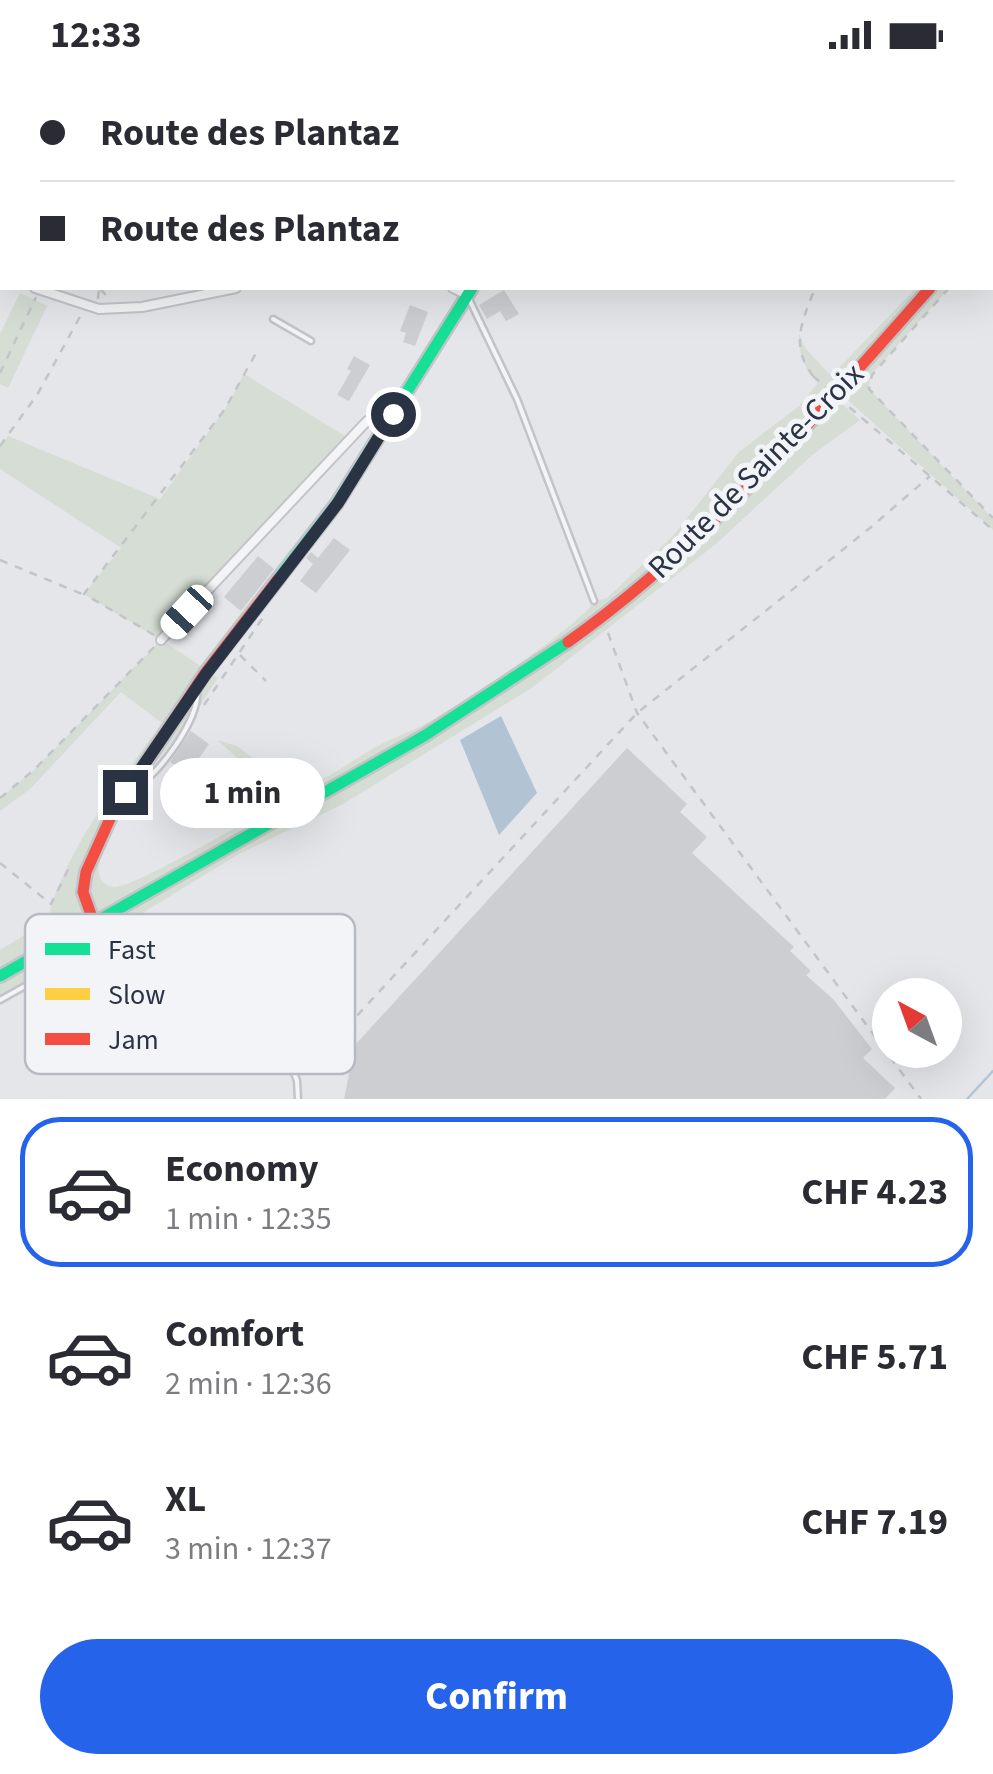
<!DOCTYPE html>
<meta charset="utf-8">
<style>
:root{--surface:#fff;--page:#f2f2f3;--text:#2b2b33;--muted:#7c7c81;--line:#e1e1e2;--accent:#2563eb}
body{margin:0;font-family:"Source Sans 3",sans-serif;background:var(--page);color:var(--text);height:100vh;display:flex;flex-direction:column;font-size:38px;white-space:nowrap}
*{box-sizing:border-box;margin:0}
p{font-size:32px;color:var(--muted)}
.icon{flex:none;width:55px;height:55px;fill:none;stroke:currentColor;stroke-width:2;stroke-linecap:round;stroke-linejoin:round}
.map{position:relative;height:1029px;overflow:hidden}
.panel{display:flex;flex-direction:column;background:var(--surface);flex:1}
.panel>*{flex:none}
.banner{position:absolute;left:0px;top:0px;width:995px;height:220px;box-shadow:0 10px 40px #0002;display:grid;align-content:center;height:220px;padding:0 40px;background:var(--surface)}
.needle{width:65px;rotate:319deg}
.controls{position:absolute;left:872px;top:908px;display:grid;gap:20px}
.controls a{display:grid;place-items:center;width:90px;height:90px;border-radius:50%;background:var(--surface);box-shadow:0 10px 40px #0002;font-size:50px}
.end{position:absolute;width:45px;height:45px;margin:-22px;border:12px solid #2a3343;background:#fff;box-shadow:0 0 0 5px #fff}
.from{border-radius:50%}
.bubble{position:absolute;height:70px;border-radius:35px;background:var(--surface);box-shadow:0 10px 40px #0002;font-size:32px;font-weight:700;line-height:70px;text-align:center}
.car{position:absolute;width:30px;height:60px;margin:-30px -15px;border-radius:12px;box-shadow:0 0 8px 2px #0007;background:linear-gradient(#fff 24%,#345 0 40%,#fff 0 76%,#345 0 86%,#fff 0)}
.banner b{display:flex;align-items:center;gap:35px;height:95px;font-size:38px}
.banner b+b{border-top:2px solid var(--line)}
.banner i{width:25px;height:25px;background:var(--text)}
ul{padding:18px 0 0;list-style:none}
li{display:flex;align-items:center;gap:30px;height:150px;margin:0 20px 15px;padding:0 20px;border:5px solid transparent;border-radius:40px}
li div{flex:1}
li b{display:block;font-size:38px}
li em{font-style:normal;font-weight:700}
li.active{border-color:var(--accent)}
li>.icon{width:90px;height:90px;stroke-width:1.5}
.action{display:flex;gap:20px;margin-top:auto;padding:20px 40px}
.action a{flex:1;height:115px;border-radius:60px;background:var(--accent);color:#fff;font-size:40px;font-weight:700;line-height:115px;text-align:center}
.status{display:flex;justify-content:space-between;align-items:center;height:70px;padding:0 50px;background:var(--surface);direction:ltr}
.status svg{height:28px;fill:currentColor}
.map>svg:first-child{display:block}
.green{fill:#d5ddd4}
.water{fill:#b2c3d4}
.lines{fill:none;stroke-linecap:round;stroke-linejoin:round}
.stream{stroke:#b2c3d4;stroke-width:2.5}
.building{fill:#ccced1}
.lane-casing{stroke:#c2c4c7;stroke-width:9}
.street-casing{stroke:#c2c4c7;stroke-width:12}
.fast-casing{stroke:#c2c4c7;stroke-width:16}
.slow-casing{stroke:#c2c4c7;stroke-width:16}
.jam-casing{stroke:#c2c4c7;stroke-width:16}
.path{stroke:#c3c4c9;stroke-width:2.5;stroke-dasharray:8 8;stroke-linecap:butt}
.lane{stroke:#f3f4f6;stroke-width:4}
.street{stroke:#f3f4f6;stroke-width:8}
.fast{stroke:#16e098;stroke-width:11}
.slow{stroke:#ffcf43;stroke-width:11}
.jam{stroke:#f24e42;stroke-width:11}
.path-bridge{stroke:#c3c4c9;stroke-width:2.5;stroke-dasharray:8 8;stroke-linecap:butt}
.route{stroke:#2a3343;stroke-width:12}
.labels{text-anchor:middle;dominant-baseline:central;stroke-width:10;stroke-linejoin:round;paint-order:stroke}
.street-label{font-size:32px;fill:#2a3343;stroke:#f2f4f8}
.key{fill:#f2f4f8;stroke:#b6bac2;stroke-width:2.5}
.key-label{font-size:28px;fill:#2a3343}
</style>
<div class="status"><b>12:33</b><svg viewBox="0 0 49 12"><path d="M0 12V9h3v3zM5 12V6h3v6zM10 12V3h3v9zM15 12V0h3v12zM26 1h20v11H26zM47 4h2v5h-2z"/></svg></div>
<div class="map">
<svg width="993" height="1029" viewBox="0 0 993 1029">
<rect width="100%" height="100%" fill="#e4e6e9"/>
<g class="green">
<path d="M916 218H926L833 326 860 350 811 386 717 473 533 617 343 734 239 784 108 864 102 873 0 929V880L47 852C64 781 119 712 162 653L121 622 30 719 0 741V728L34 700 161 570 84 524 121 478 0 399V377L8 366 160 429 225 339 244 304 350 369 162 570 218 608 200 636 140 713 138 720C121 741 104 767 99 795 97 805 101 816 114 817 137 817 255 745 285 730L217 670 237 676 293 718C323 715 350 691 376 677 392 668 409 662 425 654 455 638 581 556 594 531L607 528 672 467 739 382 799 336 818 313C803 298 799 283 799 263L805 278 831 306Z"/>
<path d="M939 218H949L871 305 868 318 993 449V460L842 325Z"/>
<path d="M20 223 47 236 8 318 0 314V264Z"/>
</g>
<path class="water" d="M501 646 537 723 499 765 460 670Z"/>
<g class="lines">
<path class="stream" d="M967 1029 993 1001"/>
</g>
<g class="building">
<path d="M504 220 519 244 506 251 500 241 487 249 479 235Z"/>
<path d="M410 235 428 242 415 276 403 272 406 263 400 261Z"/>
<path d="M354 286 370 295 349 331 337 325 351 301 347 299Z"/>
<path d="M334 468 350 480 316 523 300 511 313 494 306 488 311 482 318 488Z"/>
<path d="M258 486 274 499 241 541 224 527Z"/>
<path d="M191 661 209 674 188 704 170 692Z"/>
<path d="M627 678 687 734 680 742 707 767 692 783 794 877 790 881 811 901 806 905 834 930 872 979 863 988 895 1018 885 1029H344L355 975Z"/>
</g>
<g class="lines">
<g class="lane-casing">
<g id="lane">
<path d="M629 0 632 2"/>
<path d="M469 229 517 329 594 531"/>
<path d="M273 249 311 271"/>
<path d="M134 718C157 708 201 647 197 621"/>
<path d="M0 930 102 873 230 872 243 877 253 887 297 1011 298 1029"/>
</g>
</g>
<g class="street-casing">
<g id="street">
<path d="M355 0V2"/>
<path d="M0 201 2 202"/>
<path d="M35 218 99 239 142 237 236 218"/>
<path d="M453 218 467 225"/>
<path d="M161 570 367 351 393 343"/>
</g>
</g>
<g class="fast-casing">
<g id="fast">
<path d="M992 147 993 146"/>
<path d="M278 509 337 433 472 218"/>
<path d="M0 906 424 666 568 572"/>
</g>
</g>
<g class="slow-casing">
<path id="slow" d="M608 2 610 0"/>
</g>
<g class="jam-casing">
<g id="jam">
<path d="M568 572C707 473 818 345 930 218"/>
<path d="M94 853 83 822 86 802 113 742 205 603 278 509"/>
</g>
</g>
<g class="path">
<path d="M169 0 170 2"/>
<path d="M367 0 368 2"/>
<path d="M376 0 377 2"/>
<path d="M456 0V2"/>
<path d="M785 0 787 2"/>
<path d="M19 2 20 0"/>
<path d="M249 2 254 1"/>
<path d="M896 2 898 0"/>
<path d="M0 41 2 37"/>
<path d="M992 169H993"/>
<path d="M949 218 872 305 869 319 993 448"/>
<path d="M100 219 105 224 109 218"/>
<path d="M98 229 99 218"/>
<path d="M0 303 36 227"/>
<path d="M813 306C789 275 803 250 815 218"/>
<path d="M862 348 993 460"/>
<path d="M0 376 37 325 82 243"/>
<path d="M0 490 82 524"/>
<path d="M608 563 637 643 921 1029"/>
<path d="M154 565 84 524 225 339 256 283"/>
<path d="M240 585 266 611"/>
<path d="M204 635 264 546"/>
<path d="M0 728 34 700 154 577"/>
<path d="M0 793 51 834 70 796"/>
<path d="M303 1004 637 643 870 458 930 406"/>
</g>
<use href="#lane" class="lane"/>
<use href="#street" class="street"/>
<use href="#fast" class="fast"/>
<use href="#slow" class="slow"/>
<use href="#jam" class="jam"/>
<path class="path-bridge" d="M813 306 862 348"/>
</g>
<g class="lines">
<path class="route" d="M125 722 206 604 338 433 393 344"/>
</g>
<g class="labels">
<g class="street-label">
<text transform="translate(756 401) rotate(-45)">Route de Sainte-Croix</text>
</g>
</g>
<rect x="25" y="844" width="330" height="160" rx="15" class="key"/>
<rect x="45" y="873" width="45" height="12" fill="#16e098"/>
<rect x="45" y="918" width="45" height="12" fill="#ffcf43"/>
<rect x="45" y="963" width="45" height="12" fill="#f24e42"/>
<g class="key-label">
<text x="108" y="889">Fast</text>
<text x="108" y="934">Slow</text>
<text x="108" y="979">Jam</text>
</g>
</svg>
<div class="controls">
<a><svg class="needle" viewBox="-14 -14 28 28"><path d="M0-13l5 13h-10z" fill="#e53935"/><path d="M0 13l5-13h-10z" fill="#7c7c81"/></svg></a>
</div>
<i class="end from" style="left:393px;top:344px"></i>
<i class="end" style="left:125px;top:722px"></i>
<div class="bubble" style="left:160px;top:688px;width:165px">1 min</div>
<i class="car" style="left:187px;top:542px;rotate:223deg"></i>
<div class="banner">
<b><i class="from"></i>Route des Plantaz</b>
<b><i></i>Route des Plantaz</b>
</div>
</div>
<section class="panel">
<ul>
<li class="active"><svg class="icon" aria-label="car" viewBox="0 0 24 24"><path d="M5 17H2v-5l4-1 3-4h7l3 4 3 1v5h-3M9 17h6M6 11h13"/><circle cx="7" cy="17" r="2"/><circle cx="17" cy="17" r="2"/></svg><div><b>Economy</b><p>1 min · 12:35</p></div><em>CHF 4.23</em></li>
<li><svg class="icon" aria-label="car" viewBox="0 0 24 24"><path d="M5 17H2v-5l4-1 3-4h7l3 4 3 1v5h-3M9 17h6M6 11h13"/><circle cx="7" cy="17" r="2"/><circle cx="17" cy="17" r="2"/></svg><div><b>Comfort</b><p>2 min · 12:36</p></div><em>CHF 5.71</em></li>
<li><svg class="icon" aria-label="car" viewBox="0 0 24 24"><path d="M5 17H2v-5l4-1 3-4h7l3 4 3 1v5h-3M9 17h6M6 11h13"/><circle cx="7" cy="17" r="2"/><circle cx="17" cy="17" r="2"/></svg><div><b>XL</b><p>3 min · 12:37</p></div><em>CHF 7.19</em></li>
</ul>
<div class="action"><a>Confirm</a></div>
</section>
